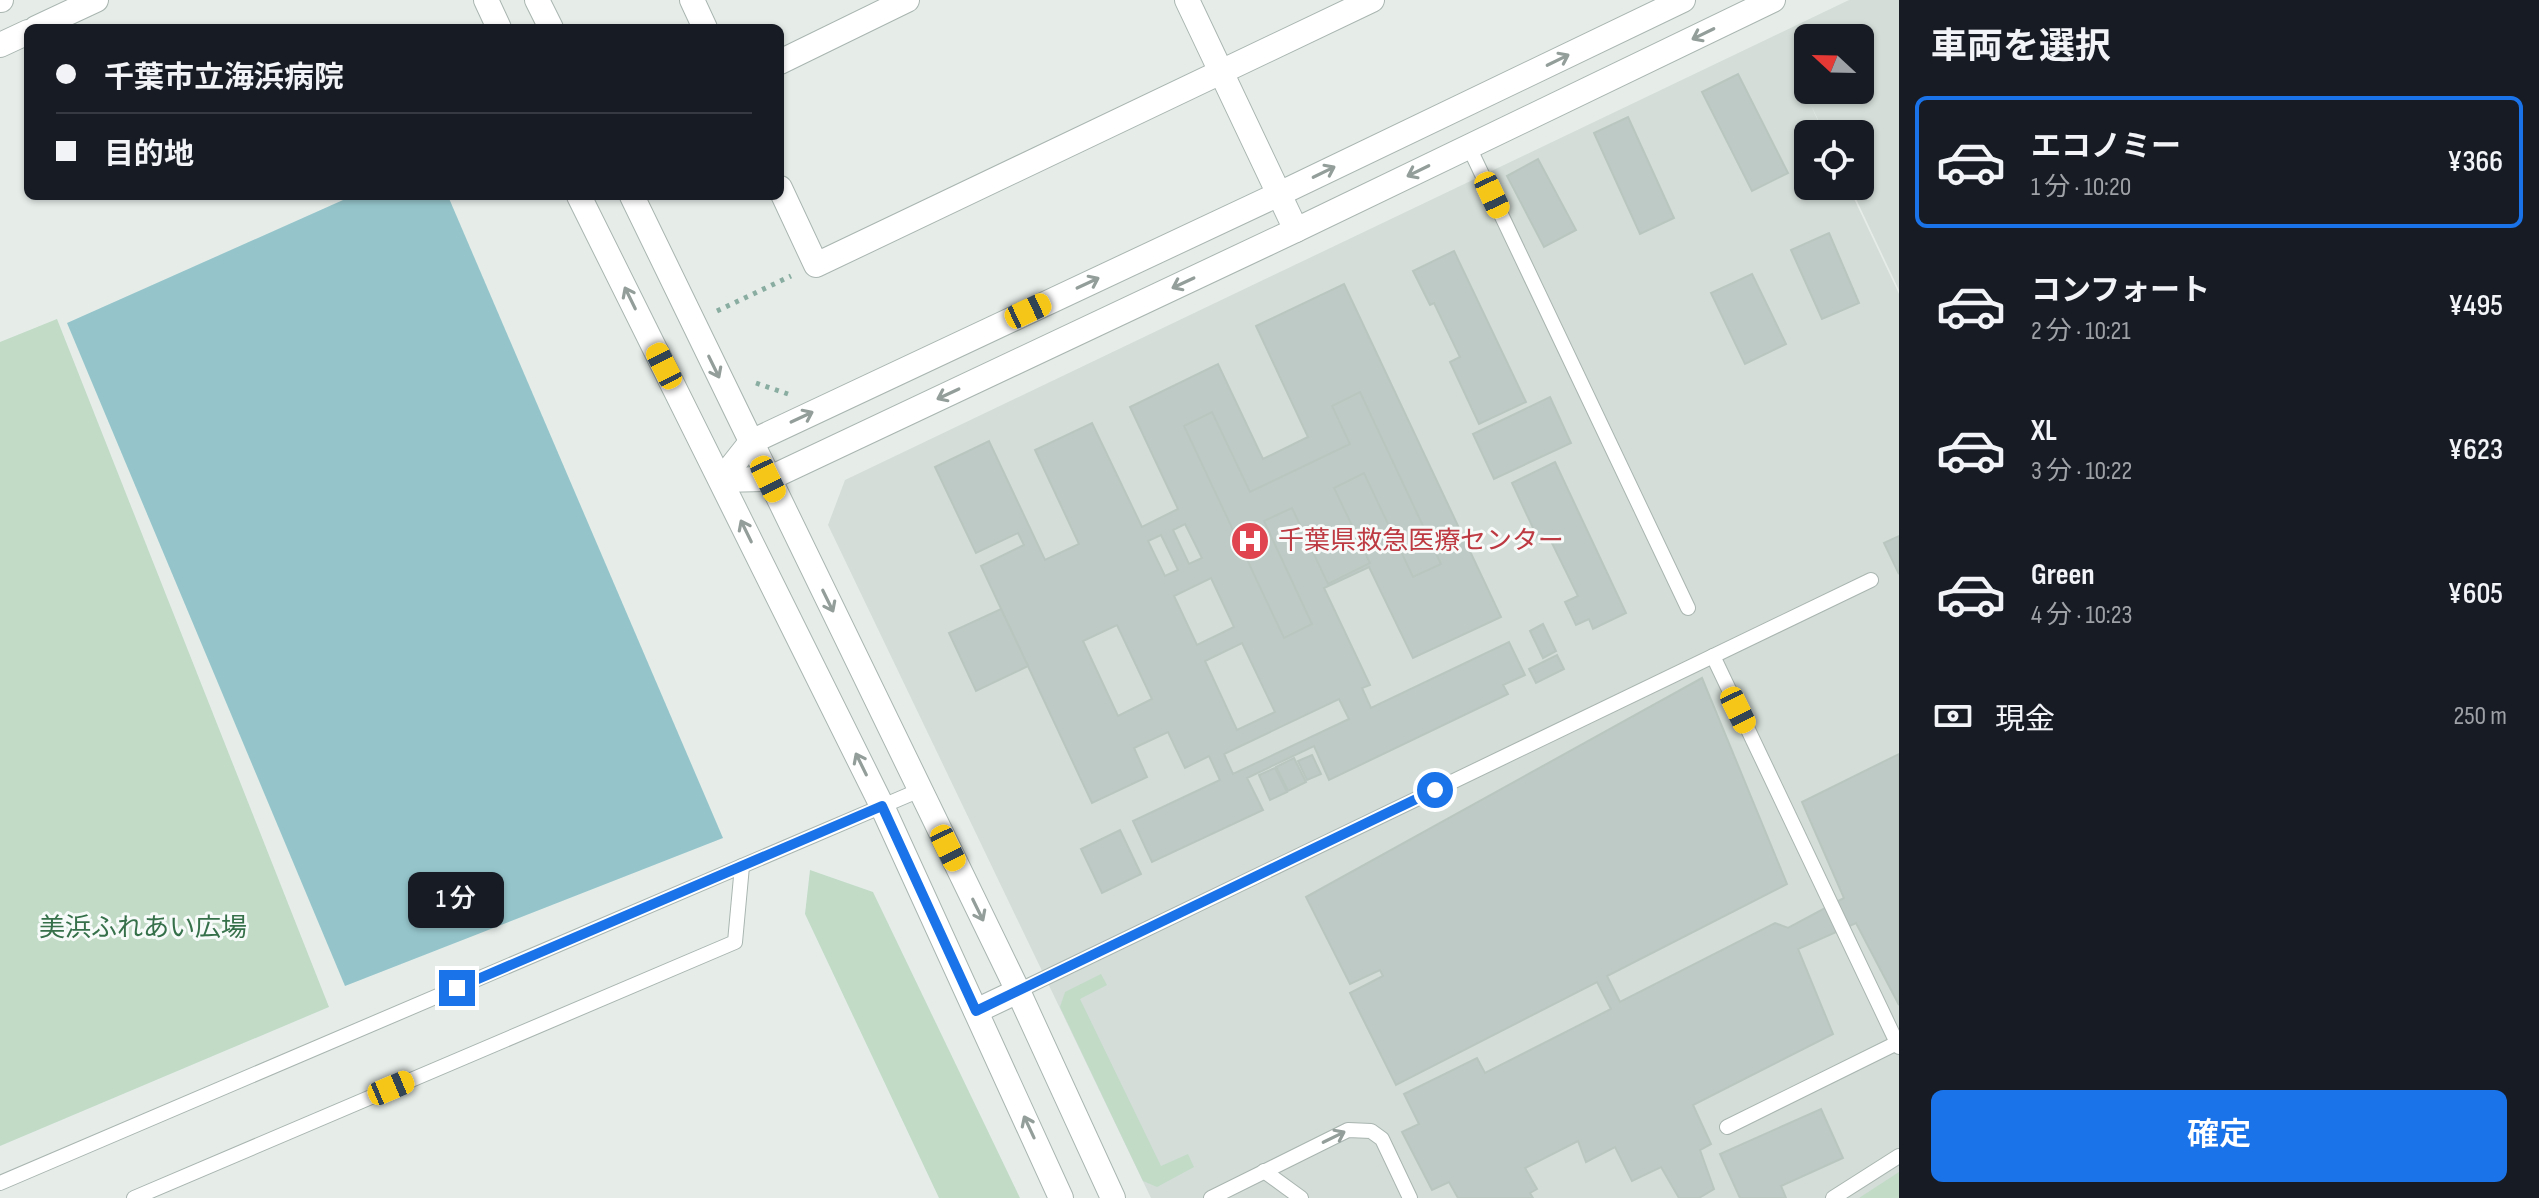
<!DOCTYPE html>
<html lang="ja">
<meta charset="utf-8">
<style>
:root{--surface:#171b24;--page:#20242c;--text:#f1f3f6;--muted:#9ea1a6;--line:#363941;--accent:#1a73e8}
body{margin:0;font-family:"Sofia Sans Condensed","Noto Sans JP",sans-serif;background:var(--page);color:var(--text);height:100vh;display:flex;flex-direction:column;font-size:30px;white-space:nowrap}
*{box-sizing:border-box;margin:0}
p{font-size:26px;color:var(--muted)}
.icon{flex:none;width:44px;height:44px;fill:none;stroke:currentColor;stroke-width:2;stroke-linecap:round;stroke-linejoin:round}
.map{position:relative;flex:1;overflow:hidden}
.side{display:flex;flex-direction:column;background:var(--surface);width:640px}
.side>*{flex:none}
.guide{position:absolute;left:24px;top:24px;width:760px;height:176px;border-radius:12px;box-shadow:0 2px 6px #0004;display:grid;align-content:center;height:176px;padding:0 32px;background:var(--surface)}
.needle{width:52px;rotate:292deg}
.fabs{position:absolute;left:1794px;top:24px;display:grid;gap:16px}
.fabs a{display:grid;place-items:center;width:80px;height:80px;border-radius:12px;background:var(--surface);box-shadow:0 2px 6px #0004;font-size:40px}
.end{position:absolute;width:36px;height:36px;margin:-18px;border:10px solid #1a73e8;background:#fff;box-shadow:0 0 0 4px #fff}
.from{border-radius:50%}
.bubble{position:absolute;height:56px;border-radius:12px;background:var(--surface);box-shadow:0 2px 6px #0004;font-size:26px;font-weight:600;line-height:56px;text-align:center}
.car{position:absolute;width:24px;height:48px;margin:-24px -12px;border-radius:10px;box-shadow:0 0 6px 2px #0007;background:linear-gradient(#f5c518 24%,#345 0 40%,#f5c518 0 76%,#345 0 86%,#f5c518 0)}
.guide b{display:flex;align-items:center;gap:28px;height:76px;font-size:30px}
.guide b+b{border-top:2px solid var(--line)}
.guide i{width:20px;height:20px;background:var(--text)}
ul{padding:0;list-style:none}
li{display:flex;align-items:center;gap:24px;height:132px;margin:0 16px 12px;padding:0 16px;border:4px solid transparent;border-radius:12px}
li div{flex:1}
li b{display:block;font-size:30px}
li em{font-style:normal;font-weight:600}
li.current{border-color:var(--accent)}
li>.icon{width:72px;height:72px;stroke-width:1.5}
h2{padding:0 32px;font-size:36px;line-height:96px}
.pay{display:flex;align-items:center;gap:20px;height:88px;padding:0 32px;font-size:30px}
.pay p{margin-inline-start:auto}
.primary-button{display:flex;gap:16px;margin-top:auto;padding:16px 32px}
.primary-button a{flex:1;height:92px;border-radius:12px;background:var(--accent);color:#fff;font-size:32px;font-weight:600;line-height:92px;text-align:center}
main{display:flex;flex:1;min-height:0}
.map>svg:first-child{display:block}
.built{fill:#d4ddd8;fill-rule:evenodd}
.green{fill:#c1dbc7}
.water{fill:#95c5cb}
.building{fill:#becac5;stroke:#b9c6c0;stroke-width:2;fill-rule:evenodd}
.lines{fill:none;stroke-linecap:round;stroke-linejoin:round}
.service-casing{stroke:#a9b5b0;stroke-width:16}
.minor-casing{stroke:#a9b5b0;stroke-width:26}
.tertiary-casing{stroke:#a9b5b0;stroke-width:26}
.path{stroke:#8aada1;stroke-width:5;stroke-dasharray:4 6;stroke-linecap:butt}
.service{stroke:#fff;stroke-width:14}
.minor{stroke:#fff;stroke-width:24}
.tertiary{stroke:#fff;stroke-width:24}
.oneway{stroke:#939e9a}
.route{stroke:#1a73e8;stroke-width:10}
.labels{text-anchor:middle;dominant-baseline:central;stroke-width:6;stroke-linejoin:round;paint-order:stroke}
.health-label{font-size:26px;fill:#be3a42;stroke:#f6faf8;text-anchor:start}
.park-label{font-size:26px;fill:#35704a;stroke:#f6faf8}
</style>
<main>
<div class="map">
<svg width="1899" height="1198" viewBox="0 0 1899 1198">
<rect width="100%" height="100%" fill="#e6ede9"/>
<path class="built" d="M1849 0H1899V290L1850 186H1860V134H1825L1809 101 1824 134H1808V186H1848L1899 294V1198H1151L828 525 845 480ZM1808 38H1860V90H1808Z"/>
<g class="green">
<path d="M57 319 329 1007 0 1146V342Z"/>
<path d="M810 870 873 892 1020 1198H939L805 914Z"/>
<path d="M1101 974 1107 985 1080 999 1161 1166 1188 1154 1194 1167 1157 1187 1143 1181 1060 1007 1065 992Z"/>
<path d="M1899 1172V1198H1859Z"/>
</g>
<path class="water" d="M352 196H448L723 838 345 986 67 323Z"/>
<g class="building">
<path d="M1738 74 1788 173 1752 191 1702 92Z"/>
<path d="M1628 117 1674 218 1640 234 1594 133Z"/>
<path d="M1538 159 1576 230 1544 247 1507 176Z"/>
<path d="M1829 233 1859 303 1822 319 1791 250Z"/>
<path d="M1454 251 1526 402 1479 424 1450 362 1460 357 1434 303 1430 305 1413 271Z"/>
<path d="M1752 274 1786 344 1745 364 1711 293Z"/>
<path d="M1344 284 1501 617 1413 658 1369 567 1324 588 1370 685 1362 688 1371 708 1509 642 1525 675 1503 685 1508 694 1329 780 1314 746 1247 778 1263 810 1152 862 1133 821 1220 780 1209 756 1185 768 1168 732 1134 748 1147 777 1092 803 981 566 1024 545 1018 533 976 553 935 467 989 441 1045 560 1079 544 1035 450 1092 423 1142 527 1178 509 1130 407 1218 364 1263 459 1308 437 1256 326ZM1185 524 1202 558 1189 564 1173 530ZM1161 535 1178 570 1165 576 1148 541ZM1211 578 1234 627 1197 645 1174 596ZM1117 625 1152 699 1118 716 1083 641ZM1242 643 1275 712 1237 730 1205 661ZM1339 699 1349 719 1233 774 1224 754Z"/>
<path d="M1360 392 1441 564 1413 577 1364 473 1334 488 1370 563 1328 584 1292 508 1264 521 1312 624 1284 638 1184 426 1212 412 1250 492 1350 444 1332 406Z"/>
<path d="M1550 397 1571 443 1494 479 1473 434Z"/>
<path d="M1555 462 1626 613 1593 629 1589 619 1576 625 1565 602 1578 596 1550 539 1540 543 1512 483Z"/>
<path d="M1899 536V574L1884 543Z"/>
<path d="M1001 609 1028 666 976 691 949 633Z"/>
<path d="M1543 624 1556 651 1543 658 1530 631Z"/>
<path d="M1557 655 1564 669 1536 683 1529 669Z"/>
<path d="M1702 678 1787 884 1607 976 1620 1002 1775 923 1788 928 1844 898 1802 802 1899 754V1005L1856 923 1798 949 1833 1034 1693 1105 1711 1144 1700 1150 1714 1189 1699 1198H1679L1661 1167 1632 1181 1615 1147 1586 1162 1578 1141 1525 1168 1537 1189 1530 1193 1533 1198H1458L1449 1182 1432 1190 1402 1132 1419 1124 1404 1094 1477 1058 1485 1073 1611 1009 1597 982 1396 1085 1350 993 1383 976 1380 970 1350 984 1306 897Z"/>
<path d="M1312 755 1321 774 1307 780 1298 761Z"/>
<path d="M1294 758 1306 782 1288 791 1276 767Z"/>
<path d="M1275 768 1287 792 1270 800 1259 775Z"/>
<path d="M1120 830 1141 874 1102 893 1081 849Z"/>
<path d="M1821 1109 1843 1158 1781 1186 1786 1198H1740L1720 1154Z"/>
</g>
<g class="lines">
<g class="service-casing">
<g id="service">
<path d="M1469 147 1688 608"/>
<path d="M1713 656 1899 1047"/>
<path d="M1018 991 1871 580"/>
<path d="M1727 1127 1897 1043"/>
<path d="M1264 1171 1301 1198"/>
<path d="M0 1183 920 790"/>
<path d="M134 1198 735 942 742 866"/>
<path d="M1211 1198 1348 1130 1371 1131 1382 1139 1410 1198"/>
<path d="M1833 1198 1899 1156"/>
</g>
</g>
<g class="minor-casing">
<g id="minor">
<path d="M692 0 705 28"/>
<path d="M1187 0 1296 230"/>
<path d="M780 62 907 0"/>
<path d="M780 188 816 265 1372 0"/>
</g>
</g>
<g class="tertiary-casing">
<g id="tertiary">
<path d="M0 0H1"/>
<path d="M486 0 499 28"/>
<path d="M537 0 551 28"/>
<path d="M36 28 96 0"/>
<path d="M0 45 28 32"/>
<path d="M579 196 882 806 1061 1198"/>
<path d="M632 196 1018 991 1113 1198"/>
<path d="M721 480 768 479 1296 230 1773 0"/>
<path d="M721 480 751 442 1279 194 1683 0"/>
<path d="M976 1011 1018 991"/>
</g>
</g>
<g class="path">
<path d="M717 311 791 276"/>
<path d="M756 383 788 394"/>
</g>
<use href="#service" class="service"/>
<use href="#minor" class="minor"/>
<use href="#tertiary" class="tertiary"/>
</g>
<defs><path id="oneway-shaft" d="M-6 0H5M1.5-3L5.5 0L1.5 3" fill="none" stroke-width="1.6" stroke-linecap="round" stroke-linejoin="round" transform="scale(2)"/></defs>
<g class="oneway">
<use href="#oneway-shaft" transform="translate(1703 34) rotate(154)"/>
<use href="#oneway-shaft" transform="translate(1558 60) rotate(-26)"/>
<use href="#oneway-shaft" transform="translate(1418 171) rotate(154)"/>
<use href="#oneway-shaft" transform="translate(1324 172) rotate(-26)"/>
<use href="#oneway-shaft" transform="translate(1088 283) rotate(-25)"/>
<use href="#oneway-shaft" transform="translate(1183 283) rotate(155)"/>
<use href="#oneway-shaft" transform="translate(630 298) rotate(-116)"/>
<use href="#oneway-shaft" transform="translate(714 367) rotate(64)"/>
<use href="#oneway-shaft" transform="translate(948 394) rotate(155)"/>
<use href="#oneway-shaft" transform="translate(802 417) rotate(-25)"/>
<use href="#oneway-shaft" transform="translate(746 531) rotate(-116)"/>
<use href="#oneway-shaft" transform="translate(828 601) rotate(64)"/>
<use href="#oneway-shaft" transform="translate(861 764) rotate(-116)"/>
<use href="#oneway-shaft" transform="translate(978 910) rotate(64)"/>
<use href="#oneway-shaft" transform="translate(1029 1127) rotate(-115)"/>
<use href="#oneway-shaft" transform="translate(1334 1137) rotate(-26)"/>
</g>
<g class="lines">
<path class="route" d="M457 988 882 806 976 1011 1435 790"/>
</g>
<defs>
<g id="hospital-disc" transform="scale(2)"><circle r="9.5" fill="#e0444e" stroke="#f6faf8"/><path d="M-5-5h3v3.5h4V-5h3V5h-3V1.5h-4V5h-3Z" fill="#fff"/></g>
</defs>
<g fill-rule="evenodd">
<use href="#hospital-disc" x="1250" y="541"/>
</g>
<g class="labels">
<g class="health-label">
<text x="1278" y="541">千葉県救急医療センター</text>
</g>
<g class="park-label">
<text x="143" y="928">美浜ふれあい広場</text>
</g>
</g>
</svg>
<div class="fabs">
<a><svg class="needle" viewBox="-14 -14 28 28"><path d="M0-13l5 13h-10z" fill="#e53935"/><path d="M0 13l5-13h-10z" fill="#9ea1a6"/></svg></a>
<a><svg class="icon" aria-label="locate" viewBox="0 0 24 24"><circle cx="12" cy="12" r="6"/><path d="M12 2v4M12 18v4M2 12h4M18 12h4"/></svg></a>
</div>
<i class="end from" style="left:1435px;top:790px"></i>
<i class="end" style="left:457px;top:988px"></i>
<div class="bubble" style="left:408px;top:872px;width:96px">1 分</div>
<i class="car" style="left:1492px;top:195px;rotate:155deg"></i>
<i class="car" style="left:1028px;top:311px;rotate:65deg"></i>
<i class="car" style="left:664px;top:366px;rotate:333deg"></i>
<i class="car" style="left:768px;top:479px;rotate:154deg"></i>
<i class="car" style="left:1738px;top:710px;rotate:154deg"></i>
<i class="car" style="left:948px;top:848px;rotate:154deg"></i>
<i class="car" style="left:391px;top:1088px;rotate:67deg"></i>
<div class="guide">
<b><i class="from"></i>千葉市立海浜病院</b>
<b><i></i>目的地</b>
</div>
</div>
<section class="side">
<h2>車両を選択</h2>
<ul>
<li class="current"><svg class="icon" aria-label="car" viewBox="0 0 24 24"><path d="M5 17H2v-5l4-1 3-4h7l3 4 3 1v5h-3M9 17h6M6 11h13"/><circle cx="7" cy="17" r="2"/><circle cx="17" cy="17" r="2"/></svg><div><b>エコノミー</b><p>1 分 · 10:20</p></div><em>¥366</em></li>
<li><svg class="icon" aria-label="car" viewBox="0 0 24 24"><path d="M5 17H2v-5l4-1 3-4h7l3 4 3 1v5h-3M9 17h6M6 11h13"/><circle cx="7" cy="17" r="2"/><circle cx="17" cy="17" r="2"/></svg><div><b>コンフォート</b><p>2 分 · 10:21</p></div><em>¥495</em></li>
<li><svg class="icon" aria-label="car" viewBox="0 0 24 24"><path d="M5 17H2v-5l4-1 3-4h7l3 4 3 1v5h-3M9 17h6M6 11h13"/><circle cx="7" cy="17" r="2"/><circle cx="17" cy="17" r="2"/></svg><div><b>XL</b><p>3 分 · 10:22</p></div><em>¥623</em></li>
<li><svg class="icon" aria-label="car" viewBox="0 0 24 24"><path d="M5 17H2v-5l4-1 3-4h7l3 4 3 1v5h-3M9 17h6M6 11h13"/><circle cx="7" cy="17" r="2"/><circle cx="17" cy="17" r="2"/></svg><div><b>Green</b><p>4 分 · 10:23</p></div><em>¥605</em></li>
</ul>
<div class="pay"><svg class="icon" aria-label="cash" viewBox="0 0 24 24"><path d="M3 7h18v10H3z"/><circle cx="12" cy="12" r="2"/></svg>現金<p>250 m</p></div>
<div class="primary-button"><a>確定</a></div>
</section>
</main>
